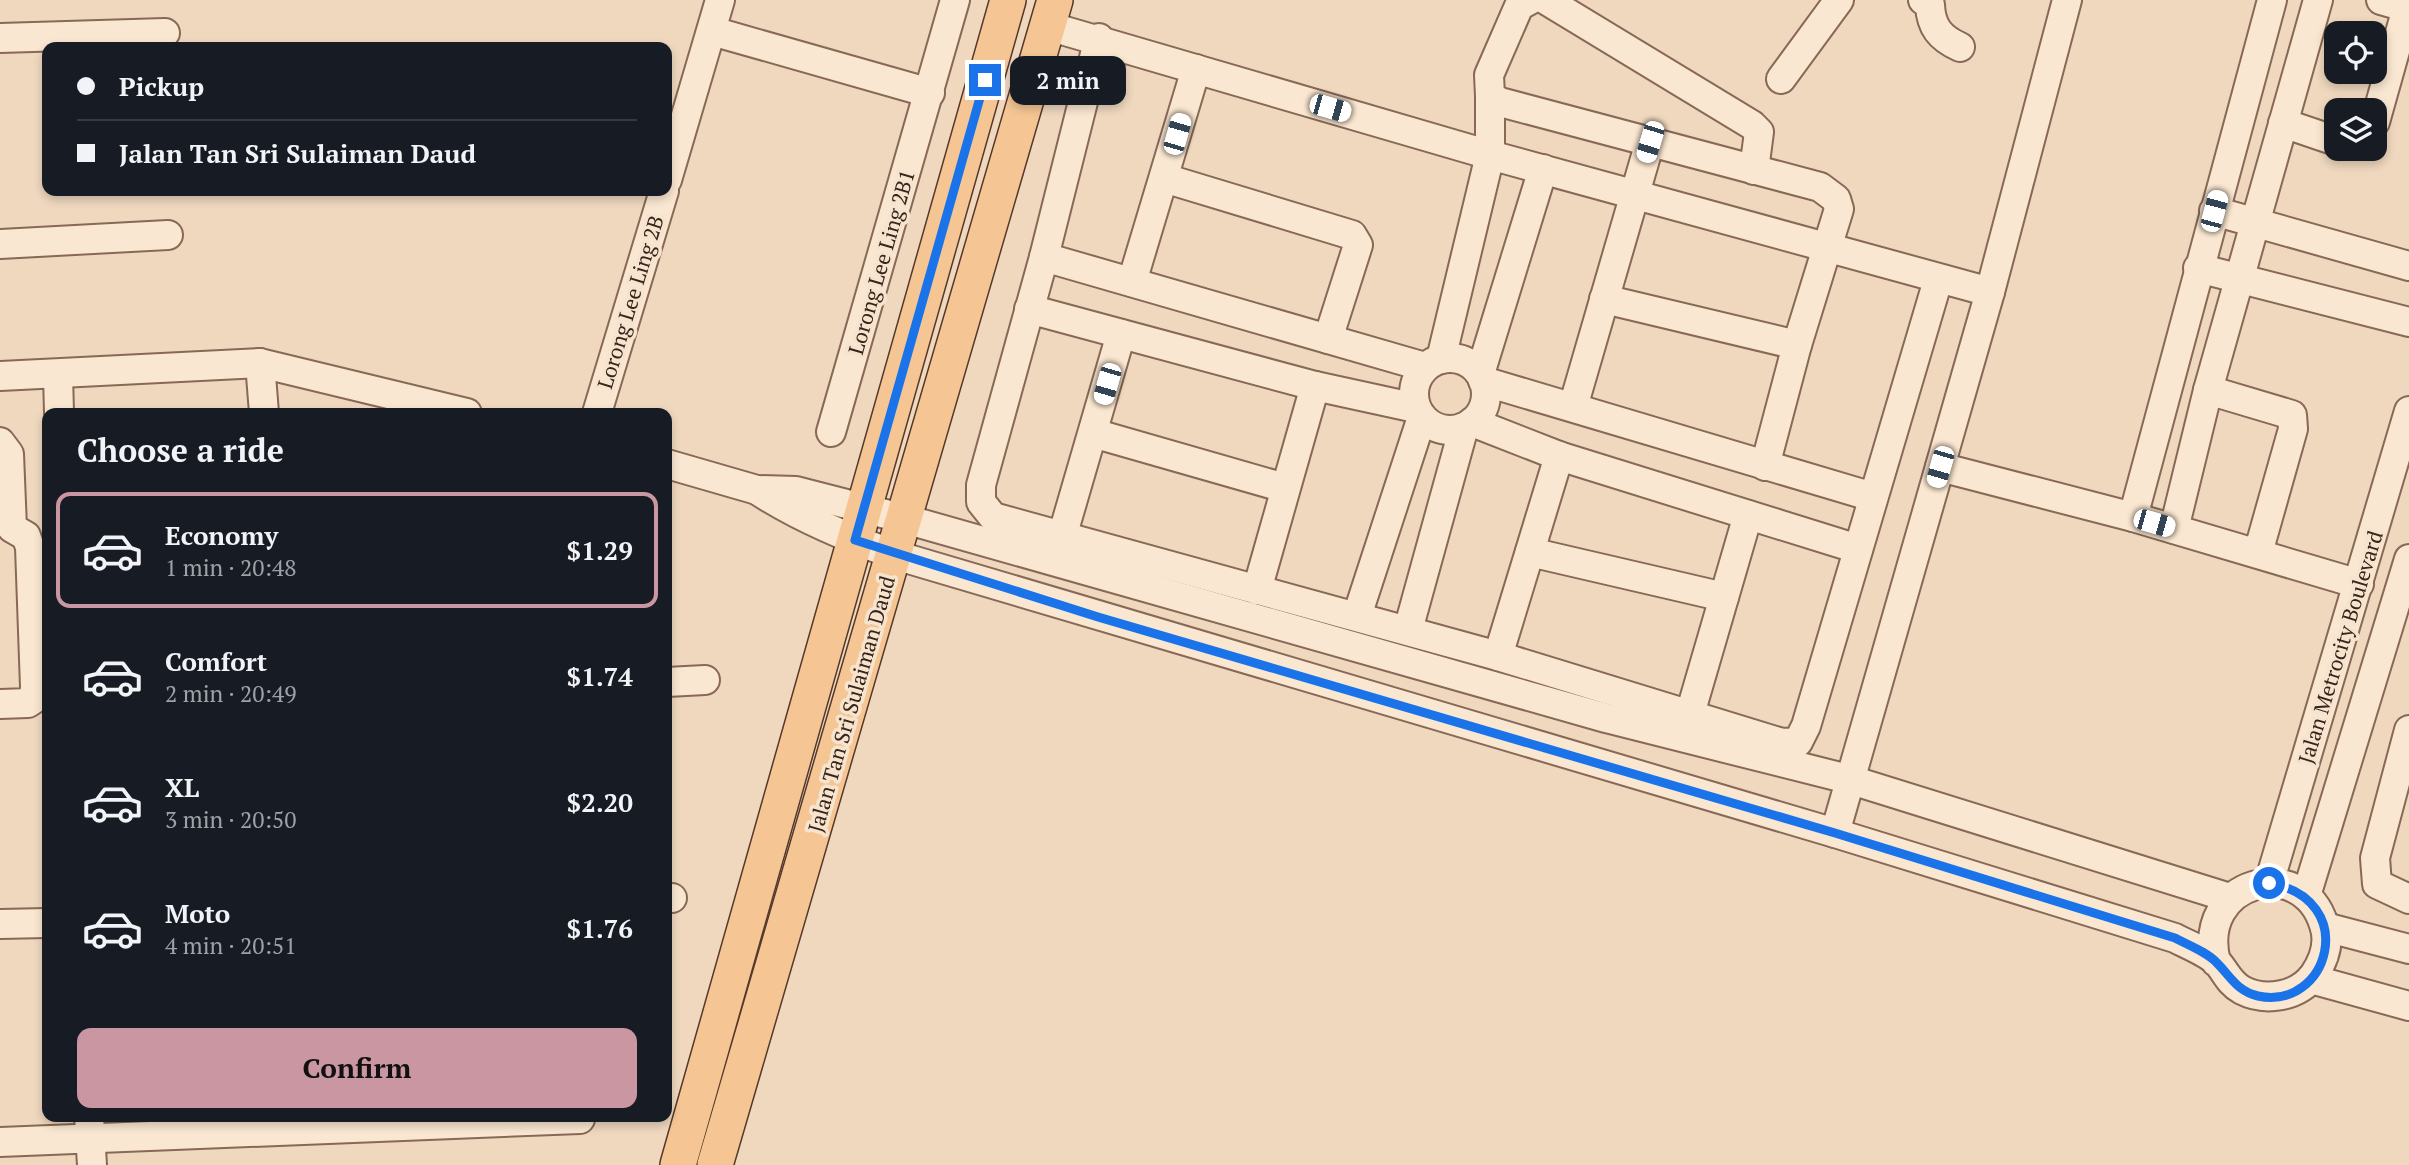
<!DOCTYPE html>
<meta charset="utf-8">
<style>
:root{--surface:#171b24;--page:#20242c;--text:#f1f3f6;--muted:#9ea1a6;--line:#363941;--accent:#c996a1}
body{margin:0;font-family:"PT Serif",serif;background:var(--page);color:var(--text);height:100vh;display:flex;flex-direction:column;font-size:26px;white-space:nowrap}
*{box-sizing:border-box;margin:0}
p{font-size:23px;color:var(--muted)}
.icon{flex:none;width:38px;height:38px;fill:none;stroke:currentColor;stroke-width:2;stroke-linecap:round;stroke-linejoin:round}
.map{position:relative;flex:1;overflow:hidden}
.side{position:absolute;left:42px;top:408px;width:630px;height:714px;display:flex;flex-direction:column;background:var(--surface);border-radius:14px;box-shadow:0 4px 10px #0003}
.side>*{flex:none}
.banner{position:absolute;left:42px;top:42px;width:630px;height:154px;border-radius:14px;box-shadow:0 4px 10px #0003;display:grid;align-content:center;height:154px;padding:0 35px;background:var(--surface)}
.controls{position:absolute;left:2324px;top:21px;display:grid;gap:14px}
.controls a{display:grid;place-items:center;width:63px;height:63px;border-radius:14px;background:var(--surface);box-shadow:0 4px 10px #0003;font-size:35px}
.end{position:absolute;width:32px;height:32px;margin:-16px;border:9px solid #1a73e8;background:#fff;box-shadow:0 0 0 4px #fff}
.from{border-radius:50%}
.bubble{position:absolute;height:49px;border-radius:14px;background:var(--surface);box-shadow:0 4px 10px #0003;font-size:23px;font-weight:800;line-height:49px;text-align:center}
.car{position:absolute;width:21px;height:42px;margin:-21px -10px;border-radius:9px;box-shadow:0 0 5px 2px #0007;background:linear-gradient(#fff 24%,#345 0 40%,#fff 0 76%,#345 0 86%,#fff 0)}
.banner b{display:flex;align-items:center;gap:24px;height:66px;font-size:26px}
.banner b+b{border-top:2px solid var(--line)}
.banner i{width:18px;height:18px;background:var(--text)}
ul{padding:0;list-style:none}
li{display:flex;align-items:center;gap:21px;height:116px;margin:0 14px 10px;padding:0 21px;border:4px solid transparent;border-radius:14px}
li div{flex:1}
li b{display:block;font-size:26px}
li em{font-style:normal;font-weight:800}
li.selected{border-color:var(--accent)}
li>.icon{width:63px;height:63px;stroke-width:1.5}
h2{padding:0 35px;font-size:32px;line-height:84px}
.cta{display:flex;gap:14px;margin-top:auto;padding:14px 35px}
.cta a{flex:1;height:80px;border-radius:14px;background:var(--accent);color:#111;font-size:28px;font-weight:800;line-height:80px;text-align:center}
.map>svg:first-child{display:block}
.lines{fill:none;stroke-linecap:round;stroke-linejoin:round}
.minor-casing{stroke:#886856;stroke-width:32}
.major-casing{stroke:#55382b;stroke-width:38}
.minor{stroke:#fae7d1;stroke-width:28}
.major{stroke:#f5c693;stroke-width:35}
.route{stroke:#1a73e8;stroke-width:9}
.labels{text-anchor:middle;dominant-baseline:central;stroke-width:7;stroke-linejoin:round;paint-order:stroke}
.street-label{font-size:21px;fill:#37241b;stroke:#f6e4ce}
</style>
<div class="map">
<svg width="2409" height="1165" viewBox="0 0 2409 1165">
<rect width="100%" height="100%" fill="#efd8be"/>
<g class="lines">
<g class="minor-casing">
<g id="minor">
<path d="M1530 0 1519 6 1489 75 1490 96 1500 102 1820 187 1836 199 1839 209 1797 345 1765 466"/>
<path d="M1546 0 1752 125 1759 132 1754 170"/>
<path d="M1923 0 1930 5C1931 27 1940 38 1960 47"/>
<path d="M2381 0 2409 8"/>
<path d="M1048 26 1490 155 1990 292"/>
<path d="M712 31 930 93"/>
<path d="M0 38 165 33"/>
<path d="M1099 38 1044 257 981 485V502L993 517 1498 656 1782 743 1798 742 1806 726 1938 280"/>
<path d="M1781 79 1839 0"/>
<path d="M2375 122 2409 1"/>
<path d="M2283 123 2336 141"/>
<path d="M1164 178 1352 235 1358 245 1328 339"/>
<path d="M667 180 720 0"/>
<path d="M2214 211 2409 266"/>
<path d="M0 244 168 235"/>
<path d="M1044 257 1425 367"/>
<path d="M2198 268 2409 322"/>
<path d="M1132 282 1196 69"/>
<path d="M1604 299 1797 345"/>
<path d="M1029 309 1315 386 1416 408"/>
<circle cx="1450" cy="394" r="36"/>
<path d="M1441 359 1490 155V96"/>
<path d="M260 363 264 413"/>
<path d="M58 374 59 413"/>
<path d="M1480 374 1543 169"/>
<path d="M0 376 260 363 467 413"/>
<path d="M1483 381 1873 497"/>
<path d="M2208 390 2292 415 2293 429 2258 553"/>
<path d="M1573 407 1650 142"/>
<path d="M597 413 664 191"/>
<path d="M1472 422 1559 456 1858 549"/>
<path d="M831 432 955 0"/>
<path d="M1093 433 1285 488"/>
<path d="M0 442 9 454 12 528 26 536 30 547 35 687 34 699 28 703 0 704"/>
<path d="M667 464 757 490 796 491 905 519 1606 718 1848 779 2230 898"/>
<path d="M1940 467 2133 517 2359 584"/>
<path d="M757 490C799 518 848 538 895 555L1835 833 2175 938C2188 945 2207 952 2217 962 2226 972 2229 983 2242 990 2265 1002 2298 997 2314 975 2324 960 2330 942 2324 925 2302 852 2195 881 2216 962"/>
<path d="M2133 517 2272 0"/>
<path d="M2174 529 2208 390 2318 0"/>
<path d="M1062 537 1121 334"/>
<path d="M1530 552 1724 597"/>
<path d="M1257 590 1315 386"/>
<path d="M1357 616 1422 417"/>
<path d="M1408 630 1464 427"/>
<path d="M1498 656 1559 456"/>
<path d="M667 682 705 680"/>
<path d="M1690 714 1748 515"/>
<path d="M2409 730 2375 858 2377 884 2409 899"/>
<path d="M1835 833 1990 292 2067 0"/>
<path d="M2269 883 2409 411"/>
<path d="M2306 896 2409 559"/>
<path d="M667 898H672"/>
<path d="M0 924 47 923"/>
<path d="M2325 927 2409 949"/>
<path d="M2311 979 2409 1006"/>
<path d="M89 1116 92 1165"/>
<path d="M0 1142 580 1119"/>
</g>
</g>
<g class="major-casing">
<g id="major">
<path d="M678 1165 1008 0"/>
<path d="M715 1165 1055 0"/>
</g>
</g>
<use href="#minor" class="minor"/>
<use href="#major" class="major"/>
</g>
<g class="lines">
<path class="route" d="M985 80 855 540 1098 617 1835 833 2175 938C2188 945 2207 952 2217 963 2231 977 2237 991 2258 996 2329 1011 2361 899 2269 883"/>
</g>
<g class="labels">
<g class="street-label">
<text transform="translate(881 262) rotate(-74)">Lorong Lee Ling 2B1</text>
<text transform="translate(630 302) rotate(-73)">Lorong Lee Ling 2B</text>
<text transform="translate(2340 647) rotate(-73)">Jalan Metrocity Boulevard</text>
<text transform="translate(851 704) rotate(-74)">Jalan Tan Sri Sulaiman Daud</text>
</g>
</g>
</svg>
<div class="controls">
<a><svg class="icon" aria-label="locate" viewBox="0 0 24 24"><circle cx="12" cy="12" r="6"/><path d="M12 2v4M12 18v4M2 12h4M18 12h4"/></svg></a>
<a><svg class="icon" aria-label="layers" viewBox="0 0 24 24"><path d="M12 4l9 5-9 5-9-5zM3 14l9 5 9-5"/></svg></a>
</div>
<i class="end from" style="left:2269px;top:883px"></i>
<i class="end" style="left:985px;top:80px"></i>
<div class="bubble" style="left:1010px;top:56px;width:116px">2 min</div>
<i class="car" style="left:1330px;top:108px;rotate:106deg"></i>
<i class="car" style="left:1177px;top:134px;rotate:16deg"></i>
<i class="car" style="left:1650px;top:142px;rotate:197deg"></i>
<i class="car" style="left:2214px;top:211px;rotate:15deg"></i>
<i class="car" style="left:1107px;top:384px;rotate:196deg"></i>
<i class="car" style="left:1940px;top:467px;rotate:196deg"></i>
<i class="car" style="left:2154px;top:523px;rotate:106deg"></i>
<div class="banner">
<b><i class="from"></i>Pickup</b>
<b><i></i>Jalan Tan Sri Sulaiman Daud</b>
</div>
<section class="side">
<h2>Choose a ride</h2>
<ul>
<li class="selected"><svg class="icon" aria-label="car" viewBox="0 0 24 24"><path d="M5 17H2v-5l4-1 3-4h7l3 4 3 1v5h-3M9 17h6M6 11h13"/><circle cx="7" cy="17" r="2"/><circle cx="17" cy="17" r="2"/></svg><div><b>Economy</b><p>1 min · 20:48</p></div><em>$1.29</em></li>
<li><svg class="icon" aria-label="car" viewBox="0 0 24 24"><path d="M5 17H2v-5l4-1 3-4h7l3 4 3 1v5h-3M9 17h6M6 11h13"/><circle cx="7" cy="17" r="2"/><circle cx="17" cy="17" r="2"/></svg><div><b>Comfort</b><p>2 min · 20:49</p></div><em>$1.74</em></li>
<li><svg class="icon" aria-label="car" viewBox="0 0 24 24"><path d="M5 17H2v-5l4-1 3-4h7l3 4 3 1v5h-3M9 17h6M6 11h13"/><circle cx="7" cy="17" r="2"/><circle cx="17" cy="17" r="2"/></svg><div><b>XL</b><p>3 min · 20:50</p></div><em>$2.20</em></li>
<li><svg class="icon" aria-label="car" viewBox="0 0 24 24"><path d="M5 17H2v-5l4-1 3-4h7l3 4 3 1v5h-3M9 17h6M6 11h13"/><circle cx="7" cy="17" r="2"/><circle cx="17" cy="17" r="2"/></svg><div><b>Moto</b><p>4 min · 20:51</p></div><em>$1.76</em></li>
</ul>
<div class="cta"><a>Confirm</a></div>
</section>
</div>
